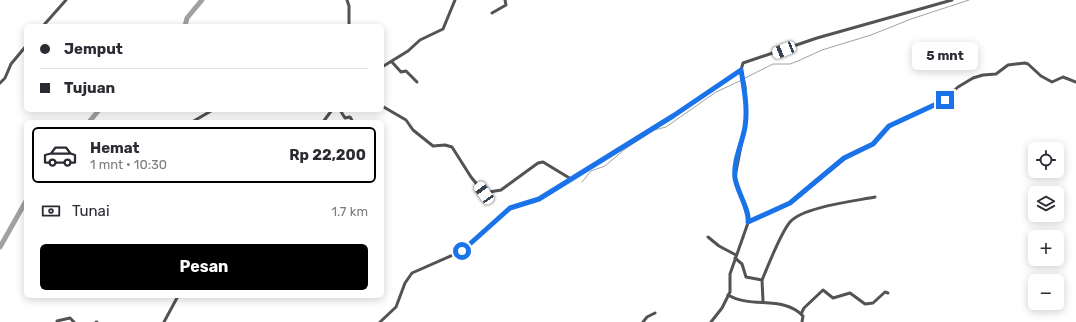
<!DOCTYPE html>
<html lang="id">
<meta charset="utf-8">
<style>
:root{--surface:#fff;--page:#f2f2f3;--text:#2b2b33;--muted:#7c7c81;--line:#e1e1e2;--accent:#000}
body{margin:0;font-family:Rubik,sans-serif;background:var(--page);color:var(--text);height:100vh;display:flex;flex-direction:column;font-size:15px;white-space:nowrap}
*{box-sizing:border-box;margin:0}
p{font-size:13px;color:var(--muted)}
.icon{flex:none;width:22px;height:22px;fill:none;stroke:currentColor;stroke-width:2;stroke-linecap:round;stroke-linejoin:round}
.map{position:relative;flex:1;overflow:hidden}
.drawer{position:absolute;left:24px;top:120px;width:360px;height:178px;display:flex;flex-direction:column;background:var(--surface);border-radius:6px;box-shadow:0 2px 10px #0003}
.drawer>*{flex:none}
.top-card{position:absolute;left:24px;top:24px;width:360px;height:88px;border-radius:6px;box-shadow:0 2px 10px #0003;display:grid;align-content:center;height:88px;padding:0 16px;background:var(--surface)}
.fabs{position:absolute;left:1028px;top:142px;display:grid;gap:8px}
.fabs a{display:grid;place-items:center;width:36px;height:36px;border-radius:6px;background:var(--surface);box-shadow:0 2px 10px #0003;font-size:20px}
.end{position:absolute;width:18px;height:18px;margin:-9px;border:5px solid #1a73e8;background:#fff;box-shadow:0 0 0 2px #fff}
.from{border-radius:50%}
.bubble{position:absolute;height:28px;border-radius:6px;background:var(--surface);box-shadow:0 2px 10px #0003;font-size:13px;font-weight:700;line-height:28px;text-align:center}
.car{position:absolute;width:12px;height:24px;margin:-12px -6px;border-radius:5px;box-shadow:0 0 3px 1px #0007;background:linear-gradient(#fff 24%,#345 0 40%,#fff 0 76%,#345 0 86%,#fff 0)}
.top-card b{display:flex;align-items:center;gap:14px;height:38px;font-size:15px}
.top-card b+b{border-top:1px solid var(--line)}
.top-card i{width:10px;height:10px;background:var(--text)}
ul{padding:7px 0 0;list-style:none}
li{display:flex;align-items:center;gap:12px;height:56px;margin:0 8px 6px;padding:0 8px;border:2px solid var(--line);border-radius:6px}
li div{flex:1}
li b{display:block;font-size:15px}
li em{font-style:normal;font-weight:700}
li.selected{border-color:var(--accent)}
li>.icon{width:36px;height:36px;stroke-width:1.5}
.pay{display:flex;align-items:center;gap:10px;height:44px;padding:0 16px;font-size:15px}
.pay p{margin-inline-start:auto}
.action{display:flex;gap:8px;margin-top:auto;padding:8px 16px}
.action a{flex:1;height:46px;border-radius:6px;background:var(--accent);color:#fff;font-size:16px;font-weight:700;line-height:46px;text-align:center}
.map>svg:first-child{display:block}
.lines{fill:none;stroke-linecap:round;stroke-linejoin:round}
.stream{stroke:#a1a1a1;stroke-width:1}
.river{stroke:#a1a1a1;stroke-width:5}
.minor{stroke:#535353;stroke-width:3}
.route{stroke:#1a73e8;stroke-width:5}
</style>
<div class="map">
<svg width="1076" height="322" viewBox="0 0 1076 322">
<rect width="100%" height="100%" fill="#fff"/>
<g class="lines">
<g class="stream">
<path d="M745 78 773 64H790L798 61 822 50 871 35 911 19 969 0"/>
<path d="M582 182 591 171 605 166 625 149 654 130 666 127 716 92 742 80"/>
</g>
<g class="river">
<path d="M185 26 187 18 202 0"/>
<path d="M89 122 99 110"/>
<path d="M0 247 26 201"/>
</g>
<g class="minor">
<path d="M347 0 349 6V26"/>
<path d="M492 13 506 5 505 0"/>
<path d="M43 26 66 0"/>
<path d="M392 62 401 72 406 71 417 82"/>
<path d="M382 67 408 51 420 40 443 29 455 0"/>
<path d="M0 83 5 78 11 64 26 46"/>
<path d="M382 106 406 120 413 130 433 146 445 145 452 147 471 177 484 193 501 190 538 163 543 162 571 179"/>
<path d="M340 110 345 118 350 117 353 122"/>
<path d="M192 122 211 111"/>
<path d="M323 122 332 110"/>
<path d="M748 222 790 203 844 159 873 144 889 126 940 103 958 87 973 78 983 75 996 74 1008 65 1025 63 1028 64 1041 76 1052 82 1063 77 1076 82"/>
<path d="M708 237 719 246 736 255"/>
<path d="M735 258 742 264 746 277 762 280 763 301"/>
<path d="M762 280C769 264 780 234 790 222 803 207 855 201 875 197"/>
<path d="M728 295C752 309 783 295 803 316L802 322"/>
<path d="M801 314 804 308 823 290 833 298 850 293 865 304 873 303 885 292 888 293"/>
<path d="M57 321 70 318 74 322"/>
<path d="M96 322H97"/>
<path d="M164 322 178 296"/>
<path d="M380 322 396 307 405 283 412 273 462 251 510 208 539 199 673 116 741 70"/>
<path d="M643 322 647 317 655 313"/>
<path d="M711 322 722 308 730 292V274L749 220 735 177 746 120 745 86 741 70 743 63 817 38 952 0"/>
</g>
</g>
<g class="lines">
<path class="route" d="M462 251 510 208 539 199 673 116 741 70C744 88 748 108 745 127 742 144 733 161 735 178 737 192 750 210 748 222L790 203 844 158 873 144 889 126 945 100"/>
</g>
</svg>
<div class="fabs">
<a><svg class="icon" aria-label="locate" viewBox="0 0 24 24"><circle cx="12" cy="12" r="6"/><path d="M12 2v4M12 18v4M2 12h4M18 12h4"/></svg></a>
<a><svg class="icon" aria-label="layers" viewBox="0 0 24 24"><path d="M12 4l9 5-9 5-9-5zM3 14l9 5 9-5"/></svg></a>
<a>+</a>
<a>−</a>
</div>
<i class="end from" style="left:462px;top:251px"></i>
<i class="end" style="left:945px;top:100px"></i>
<div class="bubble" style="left:912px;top:42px;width:66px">5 mnt</div>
<i class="car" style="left:784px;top:50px;rotate:248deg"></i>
<i class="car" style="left:484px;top:193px;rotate:325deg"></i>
<div class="top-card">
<b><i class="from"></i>Jemput</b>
<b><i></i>Tujuan</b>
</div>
<section class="drawer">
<ul>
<li class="selected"><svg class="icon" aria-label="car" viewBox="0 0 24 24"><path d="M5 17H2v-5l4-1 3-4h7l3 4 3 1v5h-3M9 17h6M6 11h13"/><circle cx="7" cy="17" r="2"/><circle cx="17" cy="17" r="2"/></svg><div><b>Hemat</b><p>1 mnt · 10:30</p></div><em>Rp 22,200</em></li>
</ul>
<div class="pay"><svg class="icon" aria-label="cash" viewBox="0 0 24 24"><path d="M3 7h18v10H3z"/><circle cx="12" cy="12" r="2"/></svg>Tunai<p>1.7 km</p></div>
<div class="action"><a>Pesan</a></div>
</section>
</div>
